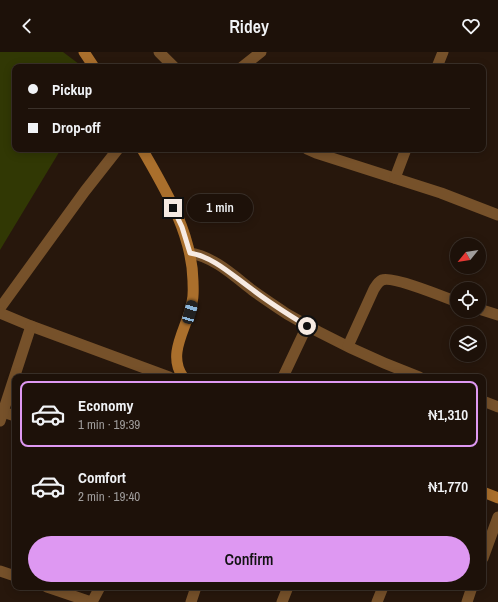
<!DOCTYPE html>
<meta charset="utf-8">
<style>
:root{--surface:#1d1109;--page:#251a12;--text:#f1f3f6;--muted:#a09d9c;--line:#3b312a;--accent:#de98f2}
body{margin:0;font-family:"Archivo Narrow",sans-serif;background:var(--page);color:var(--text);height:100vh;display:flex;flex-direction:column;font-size:15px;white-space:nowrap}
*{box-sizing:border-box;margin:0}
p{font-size:13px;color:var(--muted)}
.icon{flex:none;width:22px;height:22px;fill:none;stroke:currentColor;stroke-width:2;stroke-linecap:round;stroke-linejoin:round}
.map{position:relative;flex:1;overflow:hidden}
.side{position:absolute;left:12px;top:322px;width:474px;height:216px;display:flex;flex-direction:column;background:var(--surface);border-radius:8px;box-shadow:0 2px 10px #0003,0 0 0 1px var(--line)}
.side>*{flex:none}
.guide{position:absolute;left:12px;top:12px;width:474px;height:88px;border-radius:8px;box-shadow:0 2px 10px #0003,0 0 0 1px var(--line);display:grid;align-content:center;height:88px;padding:0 16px;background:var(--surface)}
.needle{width:26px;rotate:240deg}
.tools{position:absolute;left:450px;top:186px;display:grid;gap:8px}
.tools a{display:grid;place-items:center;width:36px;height:36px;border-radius:50%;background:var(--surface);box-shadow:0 2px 10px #0003,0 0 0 1px var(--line);font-size:20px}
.end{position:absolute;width:18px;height:18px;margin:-9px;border:5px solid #f7ebe3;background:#111;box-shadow:0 0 0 2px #111}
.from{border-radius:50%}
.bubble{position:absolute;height:28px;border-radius:14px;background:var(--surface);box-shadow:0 2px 10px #0003,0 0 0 1px var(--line);font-size:13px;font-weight:600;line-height:28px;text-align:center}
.car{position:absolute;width:12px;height:24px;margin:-12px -6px;border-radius:5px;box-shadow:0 0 3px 1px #0007;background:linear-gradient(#222 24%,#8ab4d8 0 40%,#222 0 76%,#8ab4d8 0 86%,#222 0)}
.guide b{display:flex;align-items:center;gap:14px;height:38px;font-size:15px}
.guide b+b{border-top:1px solid var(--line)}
.guide i{width:10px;height:10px;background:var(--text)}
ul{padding:7px 0 0;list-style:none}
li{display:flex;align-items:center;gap:12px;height:66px;margin:0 8px 6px;padding:0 8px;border:2px solid transparent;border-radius:8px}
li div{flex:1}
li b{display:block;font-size:15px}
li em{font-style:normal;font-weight:600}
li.selected{border-color:var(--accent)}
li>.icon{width:36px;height:36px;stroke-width:1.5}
.cta{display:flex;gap:8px;margin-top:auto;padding:8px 16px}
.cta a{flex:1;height:46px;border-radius:24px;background:var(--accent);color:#111;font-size:16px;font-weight:600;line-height:46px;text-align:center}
header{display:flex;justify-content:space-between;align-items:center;height:52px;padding:0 16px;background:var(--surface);font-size:18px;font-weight:600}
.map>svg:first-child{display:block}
.green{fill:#313804}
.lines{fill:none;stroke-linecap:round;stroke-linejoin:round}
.minor{stroke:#76512a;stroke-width:11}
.secondary{stroke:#aa6f2c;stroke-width:11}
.route{stroke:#f7ebe3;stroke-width:5}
</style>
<header><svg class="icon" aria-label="back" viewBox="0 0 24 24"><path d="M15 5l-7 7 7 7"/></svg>Ridey<svg class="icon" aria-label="heart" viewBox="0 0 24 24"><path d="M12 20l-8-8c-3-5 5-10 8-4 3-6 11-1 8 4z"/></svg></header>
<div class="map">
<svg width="498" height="550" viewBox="0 0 498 550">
<rect width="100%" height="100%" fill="#27170c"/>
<path class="green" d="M0 0H63L83 15H15V97H61L0 198Z"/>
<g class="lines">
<g class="minor">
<path d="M159 0 174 15"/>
<path d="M242 15 261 0"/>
<path d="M437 15 443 0"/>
<path d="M307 97 316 101 441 141 498 163"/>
<path d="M395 126 406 97"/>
<path d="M190 201C214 205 233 223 252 238 263 246 275 254 287 262 329 287 374 308 419 325"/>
<path d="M0 256 85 139 118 97"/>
<path d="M479 257 498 263"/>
<path d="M0 261 31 274 169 325"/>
<path d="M348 294 374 237C376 234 378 230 382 228 393 224 444 245 457 250"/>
<path d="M283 325 307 274"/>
<path d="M483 349 498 355"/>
<path d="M3 360 15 364"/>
<path d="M0 369 31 274"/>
<path d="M483 506 498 465"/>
<path d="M0 519 15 524"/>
<path d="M47 535 91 550"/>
<path d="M92 550 100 535"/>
<path d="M191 550 196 535"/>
<path d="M282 550 288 535"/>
<path d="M377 550 383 535"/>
<path d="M467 550 472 535"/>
</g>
<g class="secondary">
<path d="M84 0 94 15"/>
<path d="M142 97C165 137 192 181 193 229 193 236 194 243 192 250 188 275 166 301 183 325"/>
<path d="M483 440 498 446"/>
</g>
</g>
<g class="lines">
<path class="route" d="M173 156 182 175 190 201C214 205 233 224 253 238 270 251 289 263 307 274"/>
</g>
</svg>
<div class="tools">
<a><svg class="needle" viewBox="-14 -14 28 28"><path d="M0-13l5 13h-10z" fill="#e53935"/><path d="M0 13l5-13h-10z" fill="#a09d9c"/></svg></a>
<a><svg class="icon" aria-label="locate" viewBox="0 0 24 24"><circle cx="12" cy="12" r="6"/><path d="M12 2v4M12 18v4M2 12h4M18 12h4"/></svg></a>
<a><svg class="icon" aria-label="layers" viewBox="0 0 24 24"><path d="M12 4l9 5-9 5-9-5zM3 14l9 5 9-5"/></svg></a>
</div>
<i class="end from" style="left:307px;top:274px"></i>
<i class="end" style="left:173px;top:156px"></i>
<div class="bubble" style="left:187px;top:142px;width:66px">1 min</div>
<i class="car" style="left:190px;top:260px;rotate:16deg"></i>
<div class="guide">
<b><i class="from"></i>Pickup</b>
<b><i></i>Drop-off</b>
</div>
<section class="side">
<ul>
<li class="selected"><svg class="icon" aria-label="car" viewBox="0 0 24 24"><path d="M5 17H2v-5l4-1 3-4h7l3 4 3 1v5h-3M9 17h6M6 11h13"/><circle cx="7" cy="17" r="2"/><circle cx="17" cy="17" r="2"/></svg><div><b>Economy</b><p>1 min · 19:39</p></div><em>₦1,310</em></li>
<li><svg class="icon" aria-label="car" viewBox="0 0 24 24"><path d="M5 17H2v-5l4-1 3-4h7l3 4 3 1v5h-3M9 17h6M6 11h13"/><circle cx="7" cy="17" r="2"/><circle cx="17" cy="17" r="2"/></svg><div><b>Comfort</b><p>2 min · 19:40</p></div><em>₦1,770</em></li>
</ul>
<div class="cta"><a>Confirm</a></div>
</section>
</div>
